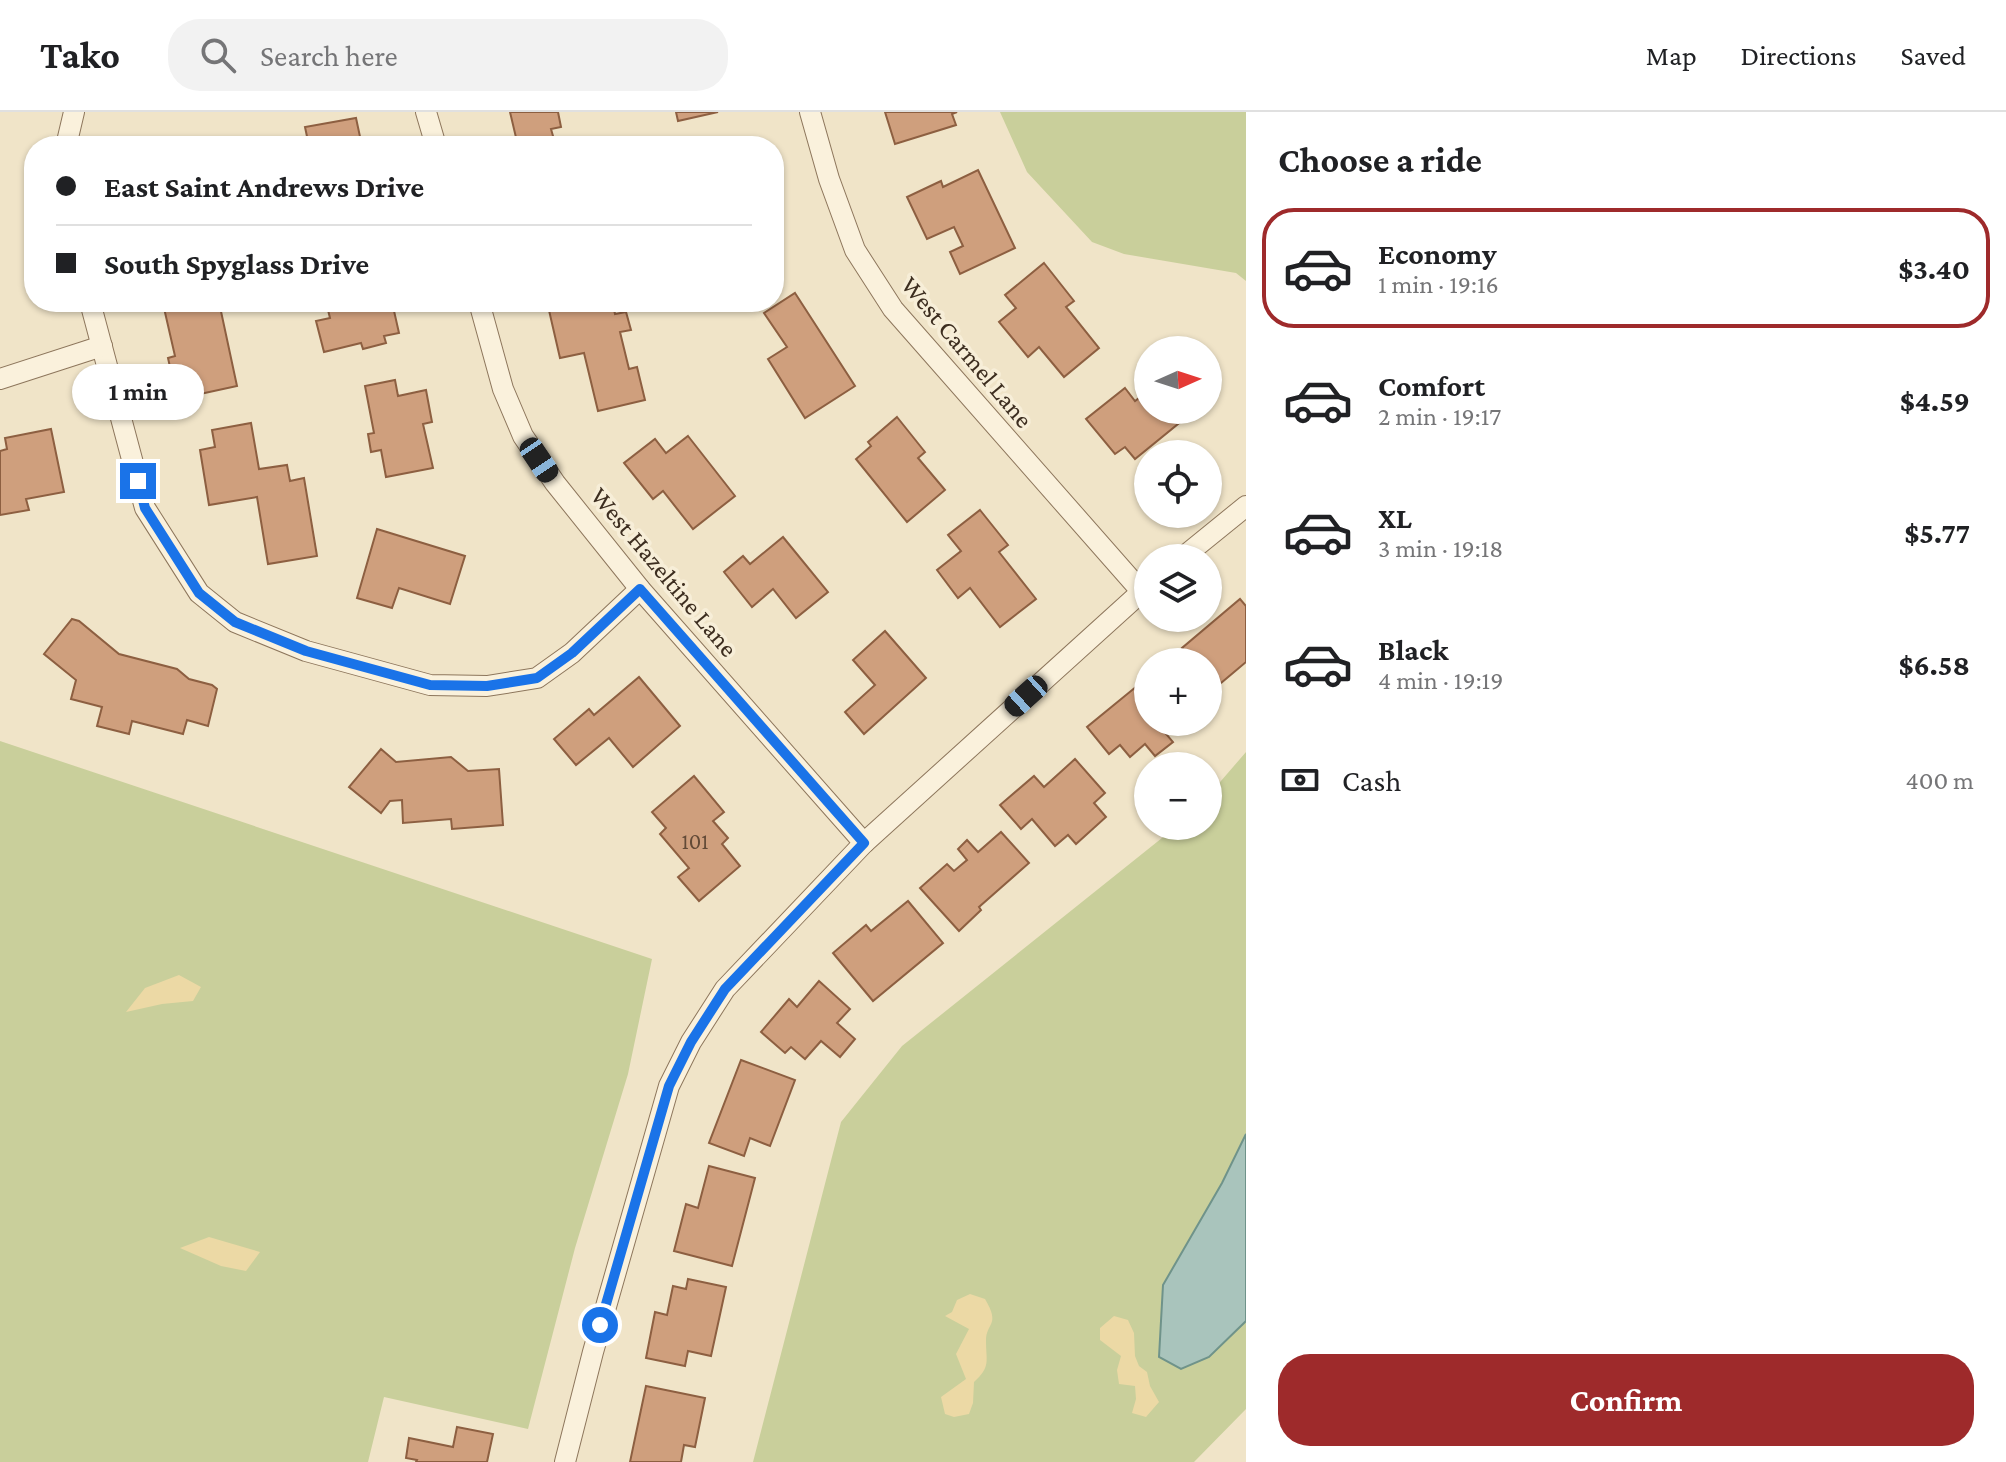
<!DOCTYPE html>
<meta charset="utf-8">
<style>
:root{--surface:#fff;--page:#f2f2f2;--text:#202124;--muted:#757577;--line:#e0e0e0;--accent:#9e2a2b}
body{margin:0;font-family:"Crimson Pro",serif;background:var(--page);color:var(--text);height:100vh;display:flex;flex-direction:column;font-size:30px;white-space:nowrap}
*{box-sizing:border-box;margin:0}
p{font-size:26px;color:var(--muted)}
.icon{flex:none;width:44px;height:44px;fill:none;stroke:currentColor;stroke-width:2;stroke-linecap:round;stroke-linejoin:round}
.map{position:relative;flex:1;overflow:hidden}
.panel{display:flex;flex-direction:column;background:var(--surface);width:760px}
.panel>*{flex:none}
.guide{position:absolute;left:24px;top:24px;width:760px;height:176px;border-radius:32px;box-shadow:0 2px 6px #0004;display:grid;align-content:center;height:176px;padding:0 32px;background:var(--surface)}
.needle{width:52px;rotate:87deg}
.tools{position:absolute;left:1134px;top:224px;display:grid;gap:16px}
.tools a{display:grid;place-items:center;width:88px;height:88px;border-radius:50%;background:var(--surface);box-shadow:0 2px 6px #0004;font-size:40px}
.end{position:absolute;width:36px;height:36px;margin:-18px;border:10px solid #1a73e8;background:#fff;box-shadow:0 0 0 4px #fff}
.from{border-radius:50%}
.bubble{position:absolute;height:56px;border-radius:28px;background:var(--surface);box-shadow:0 2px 6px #0004;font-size:26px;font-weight:700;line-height:56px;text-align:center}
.car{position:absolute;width:24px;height:48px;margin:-24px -12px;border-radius:10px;box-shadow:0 0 6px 2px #0007;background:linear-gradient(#222 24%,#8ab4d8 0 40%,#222 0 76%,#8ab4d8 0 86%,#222 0)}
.guide b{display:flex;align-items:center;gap:28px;height:76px;font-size:30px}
.guide b+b{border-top:2px solid var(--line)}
.guide i{width:20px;height:20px;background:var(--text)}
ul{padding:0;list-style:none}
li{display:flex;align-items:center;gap:24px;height:120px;margin:0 16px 12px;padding:0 16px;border:4px solid transparent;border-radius:32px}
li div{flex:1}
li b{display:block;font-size:30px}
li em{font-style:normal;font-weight:700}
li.selected{border-color:var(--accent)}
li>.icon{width:72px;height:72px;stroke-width:1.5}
h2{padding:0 32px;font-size:36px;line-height:96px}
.pay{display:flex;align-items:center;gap:20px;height:88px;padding:0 32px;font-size:30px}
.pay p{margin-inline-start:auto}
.cta{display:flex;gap:16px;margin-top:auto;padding:16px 32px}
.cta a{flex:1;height:92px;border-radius:32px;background:var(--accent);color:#fff;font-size:32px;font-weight:700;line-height:92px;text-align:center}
header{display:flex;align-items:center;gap:48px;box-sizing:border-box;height:112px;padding:0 40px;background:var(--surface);border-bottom:2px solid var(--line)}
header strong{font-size:38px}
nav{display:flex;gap:44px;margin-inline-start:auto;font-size:28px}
.search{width:560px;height:72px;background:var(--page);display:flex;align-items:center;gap:20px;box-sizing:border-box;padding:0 28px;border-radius:32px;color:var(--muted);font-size:30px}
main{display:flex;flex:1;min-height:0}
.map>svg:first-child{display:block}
.green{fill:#c9cf9b}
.sand{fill:#ecd9a5}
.water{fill:#a9c4bc;stroke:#6f938a;stroke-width:2}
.building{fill:#cf9f7d;stroke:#8d5f41;stroke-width:2}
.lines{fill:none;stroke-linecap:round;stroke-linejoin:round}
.minor-casing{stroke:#8d765c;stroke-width:22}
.minor{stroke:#faf1dc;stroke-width:20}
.route{stroke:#1a73e8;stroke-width:10}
.labels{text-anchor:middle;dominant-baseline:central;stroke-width:7;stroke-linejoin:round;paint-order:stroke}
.number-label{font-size:22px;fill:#624a37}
.street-label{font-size:26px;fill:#3d2e20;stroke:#f7eed8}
</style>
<header>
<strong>Tako</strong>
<div class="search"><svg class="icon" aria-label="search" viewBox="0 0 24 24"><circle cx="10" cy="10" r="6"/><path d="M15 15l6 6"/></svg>Search here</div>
<nav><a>Map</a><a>Directions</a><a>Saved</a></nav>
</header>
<main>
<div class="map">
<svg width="1246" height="1350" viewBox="0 0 1246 1350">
<rect width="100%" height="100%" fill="#f0e4c8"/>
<g class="green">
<path d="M1000 0H1246V169L1236 161 1124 142 1092 130 1027 60Z"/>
<path d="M0 629 652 847 628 962 575 1136 528 1317 384 1285 368 1350H0Z"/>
<path d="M1246 640V1297L1194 1350H753L841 1010 902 934 1177 714H1208V684Z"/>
</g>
<g class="sand">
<path d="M179 863 201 875 193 889 162 892 126 900 145 876Z"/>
<path d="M209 1125 260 1140 246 1159 221 1154 180 1136Z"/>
<path d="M970 1182 985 1187C1001 1214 986 1210 986 1229 986 1249 991 1255 974 1270L973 1291 969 1302 954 1305 945 1302 941 1285 966 1267 956 1242 969 1217 945 1204 952 1200 957 1188Z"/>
<path d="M1114 1204 1128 1208 1134 1221 1135 1244 1139 1254 1147 1260 1150 1274 1159 1290 1146 1305 1132 1301 1136 1287 1135 1274 1119 1272 1117 1258 1121 1244 1100 1228V1216Z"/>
</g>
<path class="water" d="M1246 1022V1209L1209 1245 1181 1257 1159 1245 1163 1173 1222 1071Z"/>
<g class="building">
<path d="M510 0H558L561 15 551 17 555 31 518 34Z"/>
<path d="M676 0H718L678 9Z"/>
<path d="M885 0H957L952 2 956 13 895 32Z"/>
<path d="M356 6 362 34H309L305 15Z"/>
<path d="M181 29V34H135V30Z"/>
<path d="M978 58 1015 136 960 162 950 140 963 134 954 115 927 127 907 85 941 69 943 75Z"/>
<path d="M1044 151 1074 189 1066 195 1099 236 1064 265 1039 235 1028 245 999 210 1016 196 1005 183Z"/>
<path d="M795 181 855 274 805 306 768 247 787 235 764 201Z"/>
<path d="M193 190H219L237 274 177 287 168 246 175 244 164 196Z"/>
<path d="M326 190H392L399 221 384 224 386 231 363 237 361 231 324 240 316 209 330 206Z"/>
<path d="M564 190H590L592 197 613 193 615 202 626 200 631 218 620 220 629 257 637 255 645 288 598 299 584 241 560 246 548 194Z"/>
<path d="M395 268 398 284 426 278 432 310 423 312 433 356 386 365 381 338 371 340 368 322 374 321 365 274Z"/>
<path d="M1125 276 1135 289 1148 279V298H1185L1189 303 1135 347 1125 335 1115 342 1086 307Z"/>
<path d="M897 305 925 340 918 346 945 378 907 410 856 347 871 334 868 330Z"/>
<path d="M251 311 259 357 287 353 290 369 304 366 317 444 268 452 257 385 209 393 200 338 215 335 212 318Z"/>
<path d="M51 317 64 380 26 387 29 398 0 403V339L7 337 5 326Z"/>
<path d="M688 324 735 384 693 417 663 379 653 387 624 351 655 327 666 341Z"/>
<path d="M980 398 1008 433 999 440 1036 487 1000 515 970 476 958 486 937 458 961 439 948 423Z"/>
<path d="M377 417 465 444 450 492 399 476 392 496 357 486Z"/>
<path d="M783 425 828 480 796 506 773 477 752 495 724 460 743 444 750 452Z"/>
<path d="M1240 487 1246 494V550L1215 576 1208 568V550H1193L1182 536Z"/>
<path d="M72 507 79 509 119 542 177 557 189 567 212 573 217 577 208 614 187 608 183 622 132 609 129 622 97 614 102 595 71 587 76 568 44 542Z"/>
<path d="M885 519 926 566 864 622 845 600 875 573 853 548Z"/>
<path d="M639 565 680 614 633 655 609 626 576 653 554 627 589 597 594 603Z"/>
<path d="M1148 565V610H1169L1161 616 1173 630 1155 644 1145 632 1130 645 1120 633 1109 642 1087 615Z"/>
<path d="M381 637 396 650 451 645 468 659 499 657 503 713 452 717 451 707 403 711 402 688 390 689 381 701 349 675Z"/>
<path d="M1075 647 1105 681 1094 691 1106 705 1076 732 1068 723 1055 734 1032 707 1021 717 1000 693 1034 664 1044 675Z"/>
<path d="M694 664 724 700 713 709 728 726 722 732 740 754 699 789 678 765 689 756 660 722 666 716 652 700Z"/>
<path d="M1001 720 1029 751 979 795 981 798 959 819 920 776 947 752 954 759 967 748 958 737 967 728 978 740Z"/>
<path d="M908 789 943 831 873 889 833 841 866 813 871 819Z"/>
<path d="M819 869 850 897 837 911 855 927 840 945 821 929 805 947 791 935 785 941 761 920 789 887 797 895Z"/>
<path d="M741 948 795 968 770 1034 750 1026 744 1044 709 1031Z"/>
<path d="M709 1054 755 1066 732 1154 674 1139 686 1092 698 1096Z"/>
<path d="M688 1167 726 1175 711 1244 688 1239 685 1254 646 1246 655 1200 667 1203 673 1174 686 1177Z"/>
<path d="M646 1274 705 1286 695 1335 684 1333 681 1350H630Z"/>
<path d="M457 1315 493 1322 487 1350H416L417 1348 406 1346 409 1326 453 1335Z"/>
</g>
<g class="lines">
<g class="minor-casing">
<g id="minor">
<path d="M426 0 436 34"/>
<path d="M810 0 829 67 855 138 893 197 1141 479"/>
<path d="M66 34 74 0"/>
<path d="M90 190 145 396 199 481 235 510 306 539 430 573 487 574 537 566 572 541 640 477"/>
<path d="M479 190 503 277 523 324 555 371 640 477 864 731"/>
<path d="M0 267 102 234"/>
<path d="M1182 446 1246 394"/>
<path d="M565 1350 593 1240 669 974 691 930 725 877 864 731 1148 474"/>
</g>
</g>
<use href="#minor" class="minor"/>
</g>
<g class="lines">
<path class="route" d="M138 369 145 396 199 481 235 510 306 539 430 573 487 574 537 566 572 541 640 477 864 731 725 877 691 930 669 974 600 1213"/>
</g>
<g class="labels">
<g class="number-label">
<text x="695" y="729">101</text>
</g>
<g class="street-label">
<text transform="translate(967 240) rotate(50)">West Carmel Lane</text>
<text transform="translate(664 460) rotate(50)">West Hazeltine Lane</text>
</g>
</g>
</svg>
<div class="tools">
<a><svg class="needle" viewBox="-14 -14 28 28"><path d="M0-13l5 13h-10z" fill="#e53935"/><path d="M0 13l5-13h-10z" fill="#757577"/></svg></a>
<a><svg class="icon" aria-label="locate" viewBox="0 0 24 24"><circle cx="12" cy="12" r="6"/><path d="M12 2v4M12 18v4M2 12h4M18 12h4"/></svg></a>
<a><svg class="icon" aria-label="layers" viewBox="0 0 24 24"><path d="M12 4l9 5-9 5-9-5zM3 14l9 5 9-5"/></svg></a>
<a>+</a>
<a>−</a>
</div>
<i class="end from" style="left:600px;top:1213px"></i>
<i class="end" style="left:138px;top:369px"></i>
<div class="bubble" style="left:72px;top:252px;width:132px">1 min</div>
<i class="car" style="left:539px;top:348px;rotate:146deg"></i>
<i class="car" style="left:1026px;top:584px;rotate:228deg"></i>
<div class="guide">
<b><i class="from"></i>East Saint Andrews Drive</b>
<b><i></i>South Spyglass Drive</b>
</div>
</div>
<section class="panel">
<h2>Choose a ride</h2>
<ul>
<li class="selected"><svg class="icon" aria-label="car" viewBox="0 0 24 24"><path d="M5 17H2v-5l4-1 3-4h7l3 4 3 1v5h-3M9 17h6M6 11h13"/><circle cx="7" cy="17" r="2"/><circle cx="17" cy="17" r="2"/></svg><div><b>Economy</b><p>1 min · 19:16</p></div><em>$3.40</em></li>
<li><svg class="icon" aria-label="car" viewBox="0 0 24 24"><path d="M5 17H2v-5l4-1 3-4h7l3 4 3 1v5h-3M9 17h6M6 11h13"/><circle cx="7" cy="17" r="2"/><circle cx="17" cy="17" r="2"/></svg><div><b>Comfort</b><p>2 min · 19:17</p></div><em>$4.59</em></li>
<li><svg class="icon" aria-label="car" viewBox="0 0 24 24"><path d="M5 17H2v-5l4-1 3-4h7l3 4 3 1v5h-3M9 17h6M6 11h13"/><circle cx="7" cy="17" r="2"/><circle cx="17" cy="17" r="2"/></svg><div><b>XL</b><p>3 min · 19:18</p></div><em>$5.77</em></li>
<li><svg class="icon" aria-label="car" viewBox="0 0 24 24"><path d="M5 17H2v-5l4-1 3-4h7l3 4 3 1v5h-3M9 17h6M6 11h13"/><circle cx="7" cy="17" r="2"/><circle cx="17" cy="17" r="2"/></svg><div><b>Black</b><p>4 min · 19:19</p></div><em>$6.58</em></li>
</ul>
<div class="pay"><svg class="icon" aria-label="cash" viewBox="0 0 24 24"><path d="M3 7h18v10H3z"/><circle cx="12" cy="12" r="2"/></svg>Cash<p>400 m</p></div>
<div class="cta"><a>Confirm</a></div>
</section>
</main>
